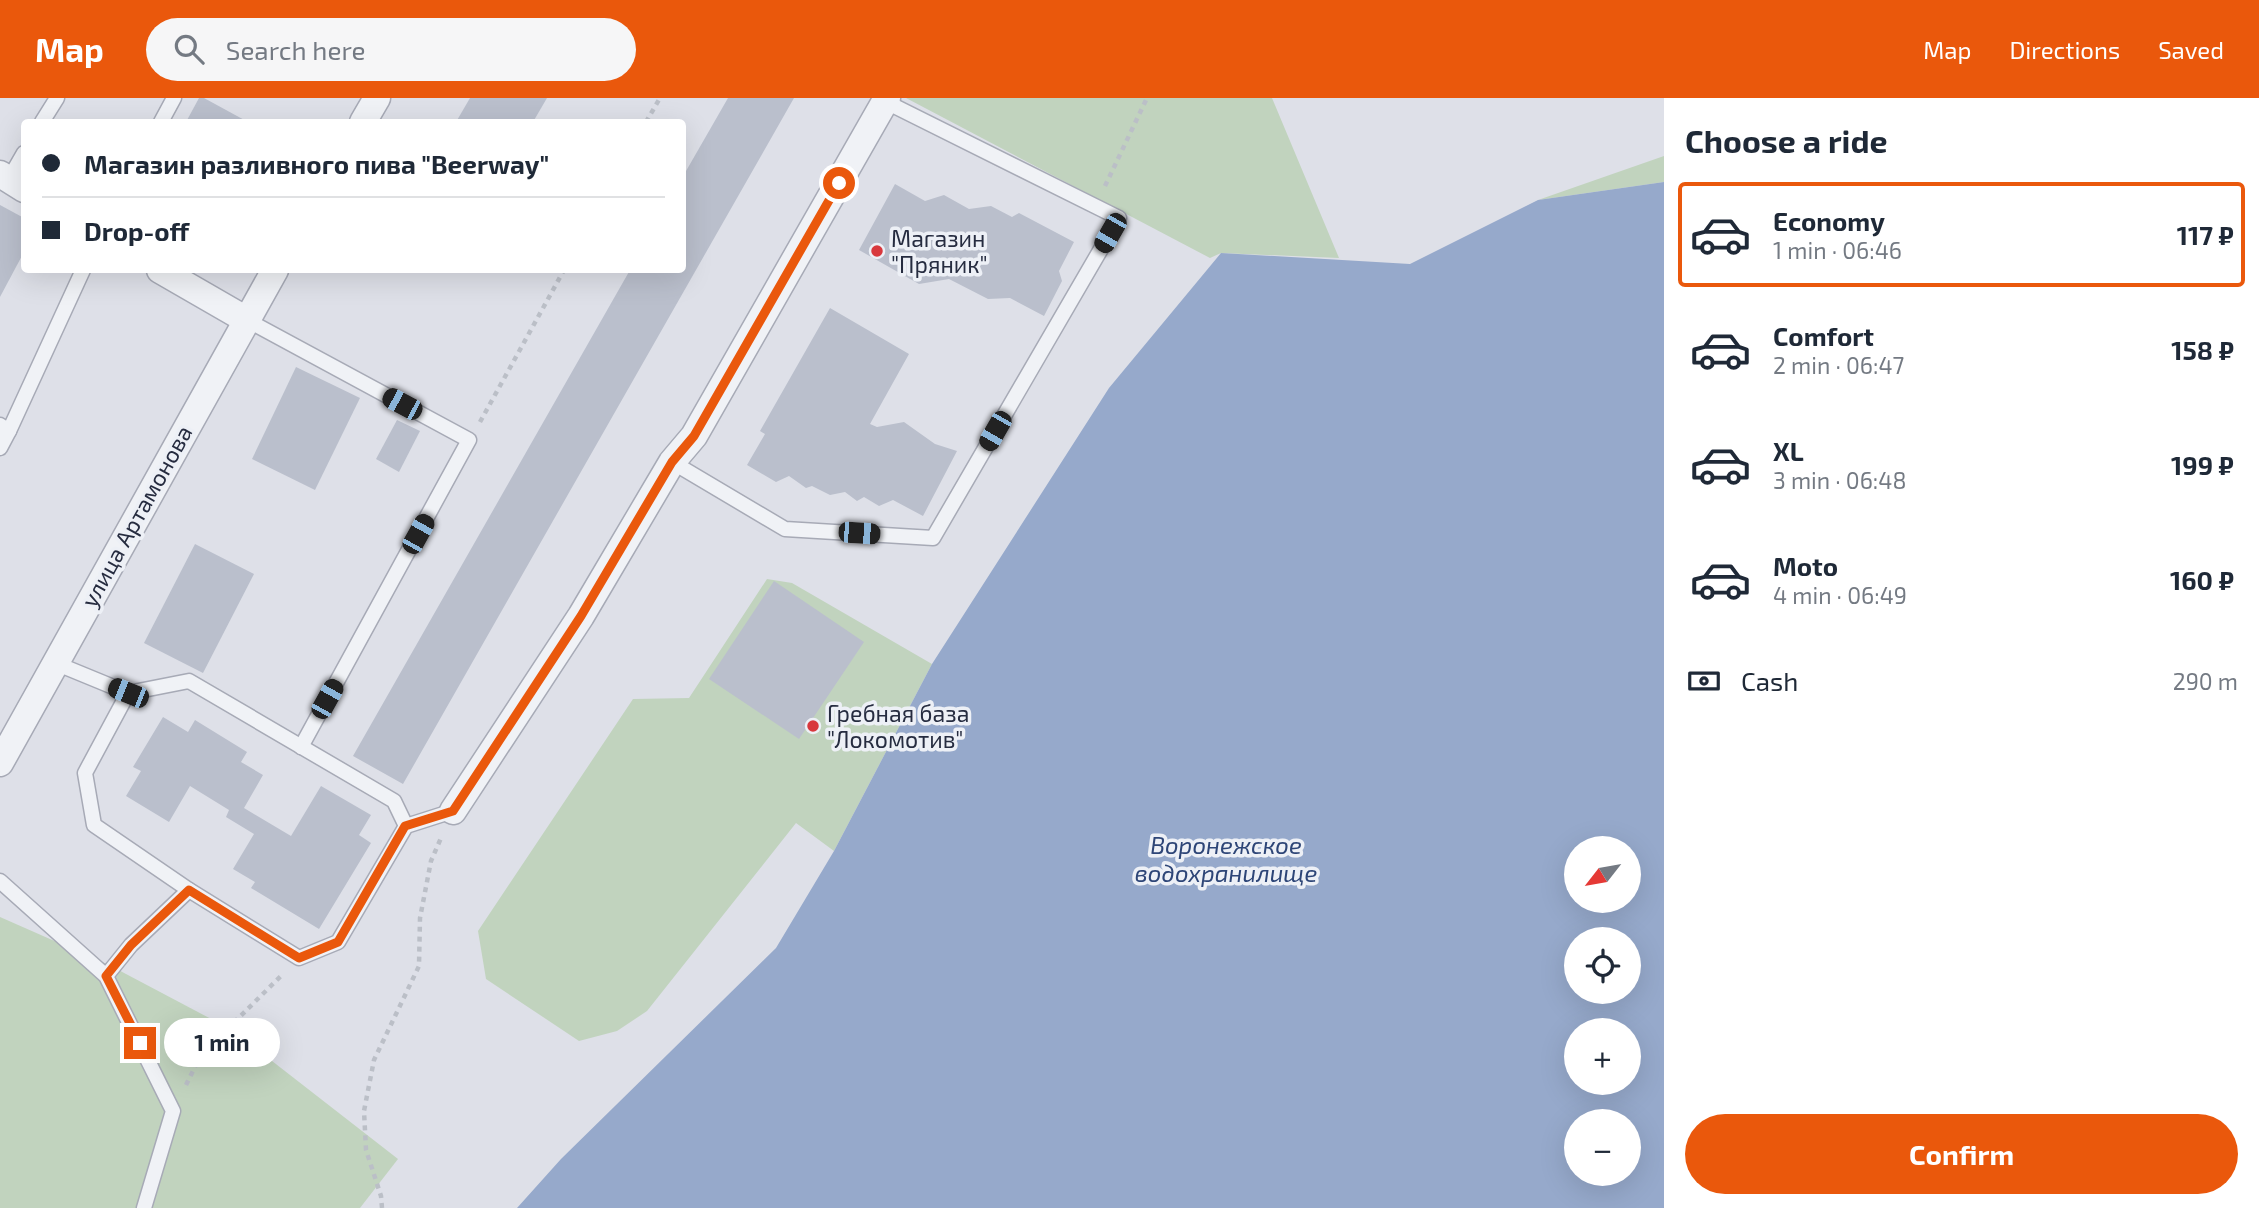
<!DOCTYPE html>
<meta charset="utf-8">
<style>
:root{--surface:#fff;--page:#f6f6f7;--text:#1f2937;--muted:#747a83;--line:#e0e1e3;--accent:#ea580c}
body{margin:0;font-family:"Exo 2",sans-serif;background:var(--page);color:var(--text);height:100vh;display:flex;flex-direction:column;font-size:26px;white-space:nowrap}
*{box-sizing:border-box;margin:0}
p{font-size:23px;color:var(--muted)}
.icon{flex:none;width:38px;height:38px;fill:none;stroke:currentColor;stroke-width:2;stroke-linecap:round;stroke-linejoin:round}
.map{position:relative;flex:1;overflow:hidden}
.details{display:flex;flex-direction:column;background:var(--surface);width:595px}
.details>*{flex:none}
.hud{position:absolute;left:21px;top:21px;width:665px;height:154px;border-radius:7px;box-shadow:0 7px 28px #0002;display:grid;align-content:center;height:154px;padding:0 21px;background:var(--surface)}
.needle{width:46px;rotate:239deg}
.controls{position:absolute;left:1564px;top:738px;display:grid;gap:14px}
.controls a{display:grid;place-items:center;width:77px;height:77px;border-radius:50%;background:var(--surface);box-shadow:0 7px 28px #0002;font-size:35px}
.end{position:absolute;width:32px;height:32px;margin:-16px;border:9px solid #ea580c;background:#fff;box-shadow:0 0 0 4px #fff}
.from{border-radius:50%}
.bubble{position:absolute;height:49px;border-radius:24px;background:var(--surface);box-shadow:0 7px 28px #0002;font-size:23px;font-weight:700;line-height:49px;text-align:center}
.car{position:absolute;width:21px;height:42px;margin:-21px -10px;border-radius:9px;box-shadow:0 0 5px 2px #0007;background:linear-gradient(#222 24%,#8ab4d8 0 40%,#222 0 76%,#8ab4d8 0 86%,#222 0)}
.hud b{display:flex;align-items:center;gap:24px;height:66px;font-size:26px}
.hud b+b{border-top:2px solid var(--line)}
.hud i{width:18px;height:18px;background:var(--text)}
ul{padding:0;list-style:none}
li{display:flex;align-items:center;gap:21px;height:105px;margin:0 14px 10px;padding:0 7px;border:4px solid transparent;border-radius:7px}
li div{flex:1}
li b{display:block;font-size:26px}
li em{font-style:normal;font-weight:700}
li.active{border-color:var(--accent)}
li>.icon{width:63px;height:63px;stroke-width:1.5}
h2{padding:0 21px;font-size:32px;line-height:84px}
.pay{display:flex;align-items:center;gap:18px;height:77px;padding:0 21px;font-size:26px}
.pay p{margin-inline-start:auto}
.action{display:flex;gap:14px;margin-top:auto;padding:14px 21px}
.action a{flex:1;height:80px;border-radius:42px;background:var(--accent);color:#fff;font-size:28px;font-weight:700;line-height:80px;text-align:center}
header{display:flex;align-items:center;gap:42px;box-sizing:border-box;height:98px;padding:0 35px;background:var(--accent);color:#fff}
header strong{font-size:33px}
nav{display:flex;gap:38px;margin-inline-start:auto;font-size:24px}
.search{width:490px;height:63px;background:var(--page);display:flex;align-items:center;gap:18px;box-sizing:border-box;padding:0 24px;border-radius:38px;color:var(--muted);font-size:26px}
main{display:flex;flex:1;min-height:0}
.map>svg:first-child{display:block}
.green{fill:#c1d3be}
.water{fill:#96a9cb;fill-rule:evenodd}
.building{fill:#babfcc}
.lines{fill:none;stroke-linecap:round;stroke-linejoin:round}
.lane-casing{stroke:#a7aab6;stroke-width:17}
.street-casing{stroke:#a7aab6;stroke-width:29}
.path{stroke:#bbbfc7;stroke-width:4.5;stroke-dasharray:5 5;stroke-linecap:butt}
.lane{stroke:#f0f2f6;stroke-width:14}
.street{stroke:#f0f2f6;stroke-width:26}
.route{stroke:#ea580c;stroke-width:9}
.poi-dot{fill:#d8383d;stroke:#edf0f6;stroke-width:2.5}
.labels{text-anchor:middle;dominant-baseline:central;stroke-width:7;stroke-linejoin:round;paint-order:stroke}
.poi-label{font-size:23px;fill:#262c40;stroke:#edf0f6;text-anchor:start}
.street-label{font-size:23px;fill:#262c40;stroke:#edf0f6}
.water-label{font-size:24px;font-style:italic;fill:#2d4577;stroke:#edf0f6}
</style>
<header>
<strong>Map</strong>
<div class="search"><svg class="icon" aria-label="search" viewBox="0 0 24 24"><circle cx="10" cy="10" r="6"/><path d="M15 15l6 6"/></svg>Search here</div>
<nav><a>Map</a><a>Directions</a><a>Saved</a></nav>
</header>
<main>
<div class="map">
<svg width="1664" height="1110" viewBox="0 0 1664 1110">
<rect width="100%" height="100%" fill="#dee0e8"/>
<g class="green">
<path d="M906 0H1272L1339 160 1221 155 1210 160Z"/>
<path d="M1664 58V84L1538 102Z"/>
<path d="M767 481 792 485 932 566 834 753 796 725 647 913 617 933 579 943 486 881 478 833 633 601 689 600Z"/>
<path d="M0 819 109 867 232 932 398 1061 360 1110H0Z"/>
</g>
<path class="water" d="M1664 84V1110H517L561 1061 776 850 834 753 932 566 1109 290 1221 155 1410 166 1538 102ZM1577 751H1629V803H1577ZM1577 842H1629V894H1577ZM1577 933H1629V985H1577ZM1577 1024H1629V1076H1577Z"/>
<g class="building">
<path d="M199 0H204L248 24H186Z"/>
<path d="M470 0H547L533 24H456Z"/>
<path d="M728 0H794L403 686 353 658 630 172H682V80Z"/>
<path d="M895 86 925 103 944 97 969 111 991 108 1012 119 1019 115 1074 144 1059 173 1062 183 1044 218 1010 200 988 201 949 181 919 186 859 152Z"/>
<path d="M0 107 24 120V154L0 199Z"/>
<path d="M830 210 909 256 870 326 877 329 904 324 935 346 957 353 923 418 893 402 879 408 864 399 857 403 845 394 830 397 812 388 806 390 789 378 776 384 747 367 765 336 760 333Z"/>
<path d="M296 269 360 300 315 392 252 361Z"/>
<path d="M397 322 420 333 399 374 376 361Z"/>
<path d="M195 446 254 476 203 575 144 545Z"/>
<path d="M774 483 864 544 799 641 709 581Z"/>
<path d="M163 619 188 634 195 622 247 654 241 664 263 677 244 710 291 738 321 688 371 717 359 737 371 745 319 831 251 790 255 784 233 771 254 736 226 719 229 712 190 688 169 724 126 698 141 673 133 669Z"/>
</g>
<g class="lines">
<g class="lane-casing">
<g id="lane">
<path d="M42 24 57 0"/>
<path d="M161 24 174 0"/>
<path d="M9 81 24 55"/>
<path d="M245 221 469 342 301 649"/>
<path d="M0 327 9 333 0 350"/>
<path d="M9 333 83 172"/>
<path d="M672 364 785 431 933 440 1119 120 882 2"/>
<path d="M55 565 128 595"/>
<path d="M406 728 394 703 189 583 128 595 85 675 94 727 189 792 299 860 338 844 406 728 453 713"/>
<path d="M0 783 106 878 173 1013 144 1110"/>
<path d="M106 878 131 847 189 792"/>
</g>
</g>
<g class="street-casing">
<g id="street">
<path d="M363 24 377 0"/>
<path d="M0 76 24 91"/>
<path d="M160 172 245 221"/>
<path d="M0 665 275 172"/>
<path d="M453 713 581 518 672 364 694 338 887 0"/>
</g>
</g>
<g class="path">
<path d="M646 24 660 0"/>
<path d="M1105 88 1147 0"/>
<path d="M480 324 564 172"/>
<path d="M186 987 201 957 283 876"/>
<path d="M382 1110 381 1098 366 1052 364 1013 374 962 419 868 420 820 431 763 441 740"/>
</g>
<use href="#lane" class="lane"/>
<use href="#street" class="street"/>
</g>
<g class="lines">
<path class="route" d="M140 945 106 878 131 847 189 792 299 860 338 844 405 728 453 713 581 518 672 364 694 338 839 85"/>
</g>
<g class="poi-dot">
<circle cx="877" cy="153" r="7"/>
<circle cx="813" cy="628" r="7"/>
</g>
<g class="labels">
<g class="poi-label">
<text x="891" y="140">Магазин<tspan x="891" dy="26">"Пряник"</tspan></text>
<text x="827" y="615">Гребная база<tspan x="827" dy="26">"Локомотив"</tspan></text>
</g>
<g class="street-label">
<text transform="translate(136 418) rotate(-61)">улица Артамонова</text>
</g>
<g class="water-label">
<text x="1226" y="746">Воронежское<tspan x="1226" dy="28">водохранилище</tspan></text>
</g>
</g>
</svg>
<div class="controls">
<a><svg class="needle" viewBox="-14 -14 28 28"><path d="M0-13l5 13h-10z" fill="#e53935"/><path d="M0 13l5-13h-10z" fill="#747a83"/></svg></a>
<a><svg class="icon" aria-label="locate" viewBox="0 0 24 24"><circle cx="12" cy="12" r="6"/><path d="M12 2v4M12 18v4M2 12h4M18 12h4"/></svg></a>
<a>+</a>
<a>−</a>
</div>
<i class="end from" style="left:839px;top:85px"></i>
<i class="end" style="left:140px;top:945px"></i>
<div class="bubble" style="left:164px;top:920px;width:116px">1 min</div>
<i class="car" style="left:1110px;top:135px;rotate:210deg"></i>
<i class="car" style="left:402px;top:306px;rotate:298deg"></i>
<i class="car" style="left:995px;top:333px;rotate:210deg"></i>
<i class="car" style="left:859px;top:435px;rotate:94deg"></i>
<i class="car" style="left:418px;top:436px;rotate:29deg"></i>
<i class="car" style="left:128px;top:595px;rotate:292deg"></i>
<i class="car" style="left:327px;top:601px;rotate:29deg"></i>
<div class="hud">
<b><i class="from"></i>Магазин разливного пива &quot;Beerway&quot;</b>
<b><i></i>Drop-off</b>
</div>
</div>
<section class="details">
<h2>Choose a ride</h2>
<ul>
<li class="active"><svg class="icon" aria-label="car" viewBox="0 0 24 24"><path d="M5 17H2v-5l4-1 3-4h7l3 4 3 1v5h-3M9 17h6M6 11h13"/><circle cx="7" cy="17" r="2"/><circle cx="17" cy="17" r="2"/></svg><div><b>Economy</b><p>1 min · 06:46</p></div><em>117 ₽</em></li>
<li><svg class="icon" aria-label="car" viewBox="0 0 24 24"><path d="M5 17H2v-5l4-1 3-4h7l3 4 3 1v5h-3M9 17h6M6 11h13"/><circle cx="7" cy="17" r="2"/><circle cx="17" cy="17" r="2"/></svg><div><b>Comfort</b><p>2 min · 06:47</p></div><em>158 ₽</em></li>
<li><svg class="icon" aria-label="car" viewBox="0 0 24 24"><path d="M5 17H2v-5l4-1 3-4h7l3 4 3 1v5h-3M9 17h6M6 11h13"/><circle cx="7" cy="17" r="2"/><circle cx="17" cy="17" r="2"/></svg><div><b>XL</b><p>3 min · 06:48</p></div><em>199 ₽</em></li>
<li><svg class="icon" aria-label="car" viewBox="0 0 24 24"><path d="M5 17H2v-5l4-1 3-4h7l3 4 3 1v5h-3M9 17h6M6 11h13"/><circle cx="7" cy="17" r="2"/><circle cx="17" cy="17" r="2"/></svg><div><b>Moto</b><p>4 min · 06:49</p></div><em>160 ₽</em></li>
</ul>
<div class="pay"><svg class="icon" aria-label="cash" viewBox="0 0 24 24"><path d="M3 7h18v10H3z"/><circle cx="12" cy="12" r="2"/></svg>Cash<p>290 m</p></div>
<div class="action"><a>Confirm</a></div>
</section>
</main>
